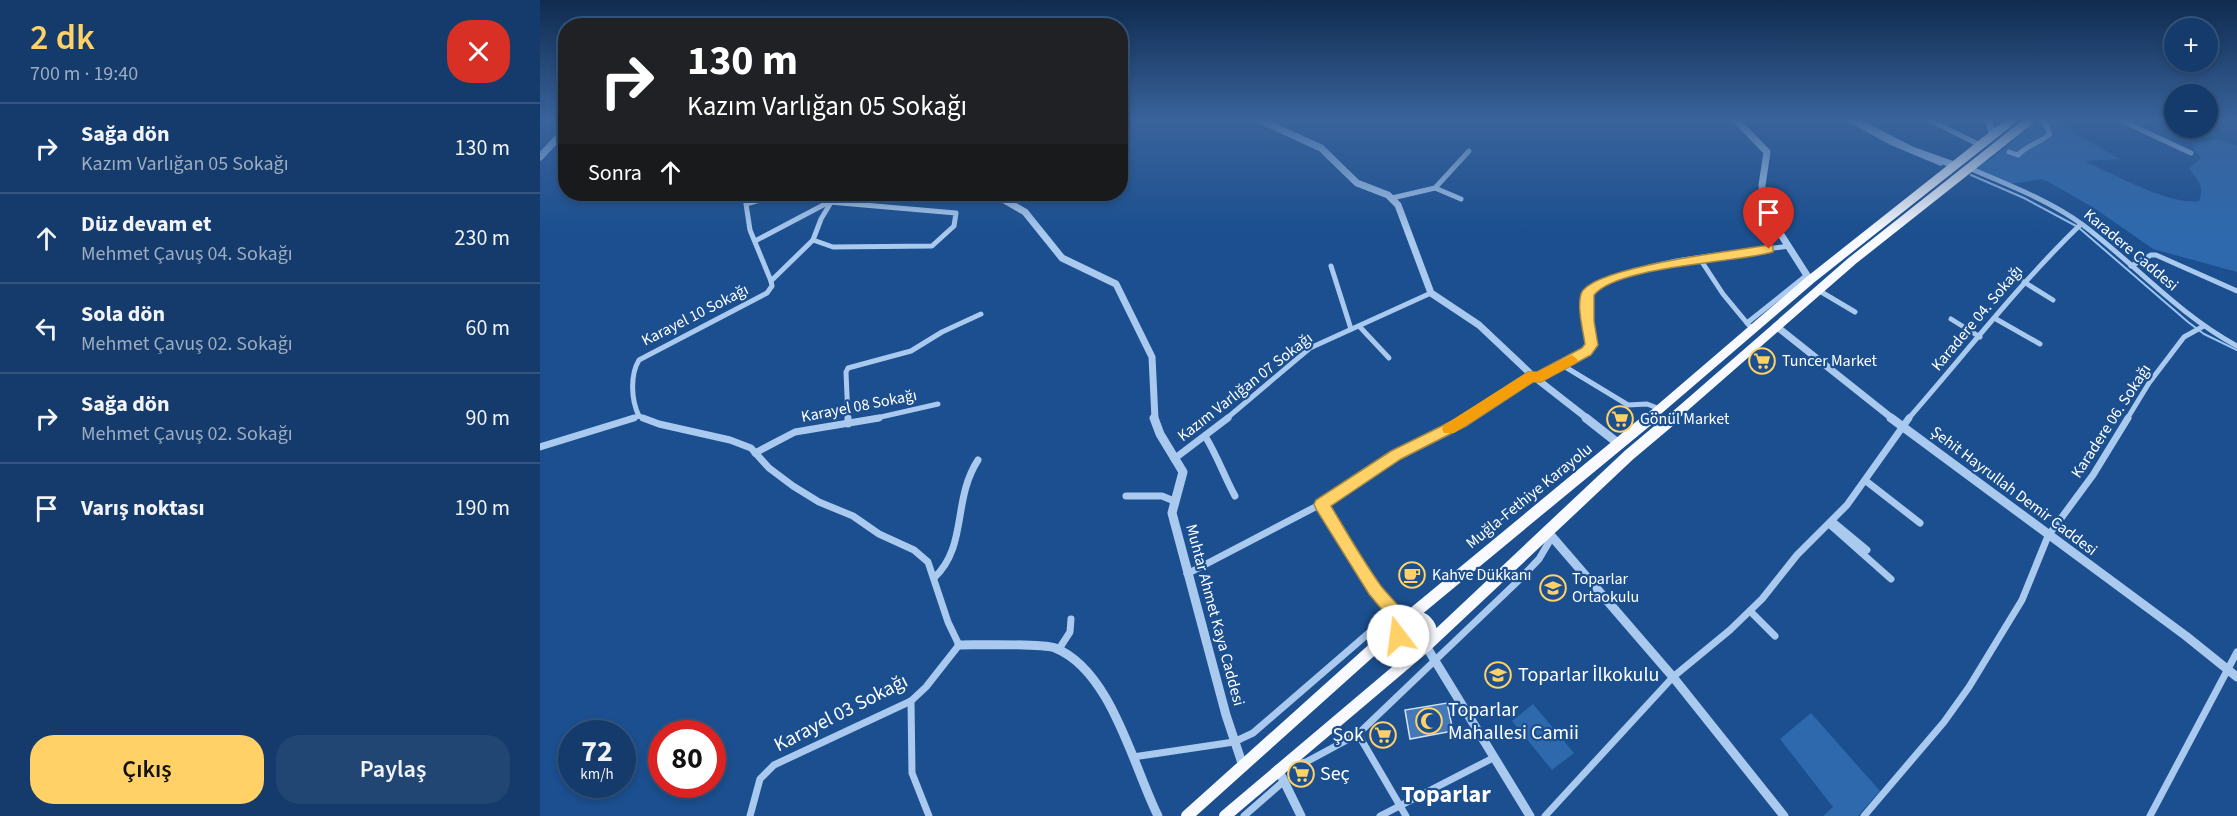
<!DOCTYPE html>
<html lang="tr">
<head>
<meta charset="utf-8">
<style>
  :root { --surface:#143b6b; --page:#214673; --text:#f1f3f6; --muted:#9dadc1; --line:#33557e; --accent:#ffd166 }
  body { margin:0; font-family:"Source Sans 3",sans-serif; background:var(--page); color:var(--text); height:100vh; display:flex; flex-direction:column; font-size:22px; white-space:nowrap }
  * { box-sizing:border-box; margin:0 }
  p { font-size:20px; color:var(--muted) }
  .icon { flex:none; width:33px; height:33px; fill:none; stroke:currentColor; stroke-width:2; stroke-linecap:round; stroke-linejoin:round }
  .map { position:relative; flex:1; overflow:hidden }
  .drawer { display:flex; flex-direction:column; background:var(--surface); width:540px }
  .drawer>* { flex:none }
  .banner { position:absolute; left:18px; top:18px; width:570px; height:183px; border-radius:24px; box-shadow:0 3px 9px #0003,0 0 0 2px var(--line); background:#202124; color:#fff; overflow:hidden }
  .buttons { position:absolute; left:1624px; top:18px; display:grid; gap:12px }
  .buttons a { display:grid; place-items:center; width:54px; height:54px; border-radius:50%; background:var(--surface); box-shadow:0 3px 9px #0003,0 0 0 2px var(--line); font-size:30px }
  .speed { position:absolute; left:18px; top:720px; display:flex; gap:12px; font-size:30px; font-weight:700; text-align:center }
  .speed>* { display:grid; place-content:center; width:78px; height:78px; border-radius:50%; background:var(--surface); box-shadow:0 3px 9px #0003,0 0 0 2px var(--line); line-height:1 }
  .speed small { font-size:15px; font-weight:400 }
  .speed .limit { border:9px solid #d22; background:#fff; color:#111 }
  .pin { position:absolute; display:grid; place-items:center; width:51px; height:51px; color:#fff; margin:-62px -26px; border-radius:50% 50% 50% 0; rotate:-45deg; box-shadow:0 0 6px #0007 }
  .pin .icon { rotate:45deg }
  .me { position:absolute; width:66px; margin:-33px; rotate:345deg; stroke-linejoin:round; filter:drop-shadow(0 0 4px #0008) }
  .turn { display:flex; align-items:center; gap:21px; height:126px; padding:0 30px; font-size:27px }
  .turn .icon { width:78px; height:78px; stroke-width:2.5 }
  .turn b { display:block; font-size:42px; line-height:51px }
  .then { display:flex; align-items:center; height:57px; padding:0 30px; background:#0003; gap:12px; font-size:22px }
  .round { display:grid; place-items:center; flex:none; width:63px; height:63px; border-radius:24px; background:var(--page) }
  .summary { display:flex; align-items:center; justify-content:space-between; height:102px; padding:0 30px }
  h1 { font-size:36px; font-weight:600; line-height:45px; color:var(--accent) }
  .cta { display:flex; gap:12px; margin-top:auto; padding:12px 30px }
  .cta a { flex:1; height:69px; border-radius:24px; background:var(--accent); color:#111; font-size:24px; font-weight:600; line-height:69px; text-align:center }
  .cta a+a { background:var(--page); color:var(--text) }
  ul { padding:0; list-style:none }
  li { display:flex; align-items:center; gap:18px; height:90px; padding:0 30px; border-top:2px solid var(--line) }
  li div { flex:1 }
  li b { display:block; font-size:22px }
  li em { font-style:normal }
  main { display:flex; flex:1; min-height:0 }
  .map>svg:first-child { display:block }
  .green { fill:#2e69ad }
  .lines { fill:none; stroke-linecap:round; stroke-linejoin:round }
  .stream { stroke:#9cc4f0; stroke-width:2 }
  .building { fill:#4478b7; stroke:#cfe3fa; stroke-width:1.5 }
  .minor-far1 { stroke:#a9c9ee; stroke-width:5 }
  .minor { stroke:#a9c9ee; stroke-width:7 }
  .tertiary-far1 { stroke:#a9c9ee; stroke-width:7 }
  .tertiary { stroke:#a9c9ee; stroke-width:9 }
  .trunk-far1 { stroke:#f8faff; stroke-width:9 }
  .trunk { stroke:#f8faff; stroke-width:12 }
  .route { fill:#ffd166; stroke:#a68842; stroke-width:1.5 }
  .slow { fill:#f59e0b }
  .labels { text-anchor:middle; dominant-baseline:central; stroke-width:4.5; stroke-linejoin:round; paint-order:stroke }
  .street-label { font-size:16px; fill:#fff; stroke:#1b4f8f }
  .poi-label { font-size:16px; fill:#fff; stroke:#1b4f8f; text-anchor:start }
  .near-poi-label { font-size:20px; fill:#fff; stroke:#1b4f8f; text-anchor:start }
  .near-street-label { font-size:20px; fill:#fff; stroke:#1b4f8f }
  .near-quarter-label { font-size:24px; font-weight:bold; fill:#fff; stroke:#1b4f8f }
</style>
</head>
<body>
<main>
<section class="drawer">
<div class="summary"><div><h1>2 dk</h1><p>700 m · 19:40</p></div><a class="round" style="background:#d93025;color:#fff"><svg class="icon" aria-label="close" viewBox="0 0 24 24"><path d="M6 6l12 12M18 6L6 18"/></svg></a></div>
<ul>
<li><svg class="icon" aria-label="right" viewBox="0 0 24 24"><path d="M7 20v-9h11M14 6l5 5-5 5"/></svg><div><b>Sağa dön</b><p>Kazım Varlığan 05 Sokağı</p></div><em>130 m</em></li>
<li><svg class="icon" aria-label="ahead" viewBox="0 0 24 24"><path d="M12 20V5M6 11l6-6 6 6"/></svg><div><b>Düz devam et</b><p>Mehmet Çavuş 04. Sokağı</p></div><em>230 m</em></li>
<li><svg class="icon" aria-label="left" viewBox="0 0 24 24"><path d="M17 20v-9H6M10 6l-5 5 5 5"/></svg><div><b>Sola dön</b><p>Mehmet Çavuş 02. Sokağı</p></div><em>60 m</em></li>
<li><svg class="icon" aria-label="right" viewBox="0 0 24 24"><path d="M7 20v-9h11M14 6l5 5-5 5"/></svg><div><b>Sağa dön</b><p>Mehmet Çavuş 02. Sokağı</p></div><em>90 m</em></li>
<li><svg class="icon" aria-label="arrive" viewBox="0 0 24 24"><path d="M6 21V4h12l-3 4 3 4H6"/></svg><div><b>Varış noktası</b></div><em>190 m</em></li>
</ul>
<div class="cta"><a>Çıkış</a><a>Paylaş</a></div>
</section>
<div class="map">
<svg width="1697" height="816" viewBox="0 0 1697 816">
  <rect width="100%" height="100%" fill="#1b4f8f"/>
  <!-- green -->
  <g class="green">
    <path d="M1499,120H1513L1579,159L1544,161C1572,173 1630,206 1659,201C1665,185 1657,180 1649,168L1661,158L1653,148L1656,143L1679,139L1697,146V272L1613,249L1554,208L1509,182L1501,179L1470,184L1434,169L1452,158Z"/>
    <polygon points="993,704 1034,753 1012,770 972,721"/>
    <polygon points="1271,713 1340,791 1318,816 1283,816 1293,807 1240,739"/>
  </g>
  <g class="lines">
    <!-- stream -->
    <g class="stream">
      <polyline points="1307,120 1351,144 1401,165"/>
      <polyline points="1431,175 1484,198 1538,227 1648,322 1664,334 1697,350"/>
    </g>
  </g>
  <!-- building -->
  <polygon class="building" points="907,703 913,731 870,739 865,710"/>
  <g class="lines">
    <!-- minor-far1 -->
    <g class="minor-far1">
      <polyline points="1389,120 1440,145"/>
      <polyline points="1580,120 1651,153"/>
      <polyline points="1649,133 1663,131 1667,128"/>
      <path d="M1469,152L1478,155C1487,145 1500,143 1510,134L1503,120"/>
      <path d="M1429,168C1468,185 1509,200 1543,225C1596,265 1638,314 1697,346"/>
      <polyline points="895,188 921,199"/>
      <polyline points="852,198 895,188 929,151"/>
      <polyline points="273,240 293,247 392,246 414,226 416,213 289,202"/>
      <polyline points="215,241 289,202"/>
      <polyline points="1160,259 1183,294 1212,329"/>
      <polyline points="791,266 811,329"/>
      <polyline points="1591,266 1611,255 1616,255 1697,291"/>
      <polyline points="231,281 210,230 206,204 237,195 295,194"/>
      <polyline points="1484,282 1513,300"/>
      <polyline points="1278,290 1315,312"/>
      <polyline points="1411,319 1440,337"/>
      <polyline points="1456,319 1500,344"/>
      <polyline points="1207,323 1267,275"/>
      <polyline points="819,326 849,358"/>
      <polyline points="1022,365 1088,405 1107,404 1120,409"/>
      <path d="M997,379L1051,348L1052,339L1047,310L1049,289C1109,258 1183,255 1249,246"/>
      <polyline points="89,419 99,416"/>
      <path d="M107,419L99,416C91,400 90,375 99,360L227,293L232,286L231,281L273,240L281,219L296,194"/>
      <polyline points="308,419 306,372 308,368 371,351 402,332 441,314"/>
      <polyline points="332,419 398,404"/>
      <polyline points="686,419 770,348 891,293"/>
      <polyline points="927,419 993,376"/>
      <path d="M1368,419C1425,354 1479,284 1541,224"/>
      <polyline points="1587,419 1609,383 1644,337 1662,327"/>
    </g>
    <!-- minor -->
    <g class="minor">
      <polyline points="103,418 119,424 190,440 211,448 229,468 253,486 279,502 313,516 339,534 374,550 388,562 408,622 419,645 386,687 371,701 234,765 220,779 210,816"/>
      <polyline points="308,418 308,424"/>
      <path d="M665,436C677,455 684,476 695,496"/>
      <polyline points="0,447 94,418"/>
      <polyline points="215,453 255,432 339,418"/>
      <polyline points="634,459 688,418"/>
      <polyline points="1326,481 1380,523"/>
      <polyline points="586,496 622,496 634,501"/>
      <polyline points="781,504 829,583 863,622"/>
      <polyline points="1292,521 1327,550"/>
      <polyline points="1289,524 1351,579"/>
      <polyline points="647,574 781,504 856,455 929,418"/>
      <path d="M394,578C428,546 412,500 438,460"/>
      <polyline points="1210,611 1235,636"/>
      <polyline points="519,649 530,632 531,619"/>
      <polyline points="371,701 372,773 389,816"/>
      <polyline points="818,734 866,816"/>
      <polyline points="593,757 694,742 713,733 852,613"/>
      <polyline points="747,766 766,762 818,734 978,581 999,559 1012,537"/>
      <polyline points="704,816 744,781"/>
      <polyline points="840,816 953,758"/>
      <polyline points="1005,816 1133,677 1190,630 1222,599 1257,555 1307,505 1369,418"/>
      <polyline points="1324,816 1404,722 1429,687 1482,600 1508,536 1553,475 1588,418"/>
      <polyline points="1610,816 1697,652"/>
    </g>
    <!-- tertiary-far1 -->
    <g class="tertiary-far1">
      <polyline points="720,120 781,148 817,183 848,195 858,205 891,293 939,325 993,376 1048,419"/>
      <polyline points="1196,120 1227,152 1222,185 1224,208 1270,280"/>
      <polyline points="1314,120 1372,150 1414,165"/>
      <polyline points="1448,120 1453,135"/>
      <polyline points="0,157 26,129"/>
      <polyline points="454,194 485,212 522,258 576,284 612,357 615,419"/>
      <polyline points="1236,326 1353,419"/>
    </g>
    <!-- tertiary -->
    <g class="tertiary">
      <polyline points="614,418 620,434 643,472 632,513 686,715 703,766"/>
      <polyline points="1046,418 1079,444"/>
      <polyline points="1351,418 1646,636 1697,677"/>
      <polyline points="1007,531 1133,677 1244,816"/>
      <path d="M419,645C438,645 501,643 515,648C571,670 593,766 618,816"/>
      <polyline points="886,646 990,816"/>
      <polyline points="738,769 761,816"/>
    </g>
    <!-- trunk-far1 -->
    <g class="trunk-far1">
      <polyline points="1108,419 1270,280 1472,120"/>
      <polyline points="1131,419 1312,261 1490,120"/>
    </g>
    <!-- trunk -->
    <g class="trunk">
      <circle cx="875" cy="633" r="16"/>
      <polyline points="647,816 863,622 1110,418"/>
      <polyline points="685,816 886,646 1089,455 1133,418"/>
    </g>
  </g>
  <!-- sky -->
  <linearGradient id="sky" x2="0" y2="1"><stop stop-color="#0f2b4f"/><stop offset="0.51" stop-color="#39639b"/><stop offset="1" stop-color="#39639b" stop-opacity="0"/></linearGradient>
  <rect width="1697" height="234" fill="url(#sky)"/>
  <!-- route -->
  <path class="route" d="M1229,245L1233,246V252C1194,263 1077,266 1054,295V321L1058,345L1051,355L1001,382H993L926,426L861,459L791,506C807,533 823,561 841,586C848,595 867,614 871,622L864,641L858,643L852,641L850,636L854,624L829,594L776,509L774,504L776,500L851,451L916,419L988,372H997L1042,348L1045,344C1043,330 1037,308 1041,294C1049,267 1199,250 1229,245Z"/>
  <!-- slow -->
  <polygon class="slow" points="1032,355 1038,360 1036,363 1001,382 993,382 914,433 904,433 902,429 904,425 988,372 997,372"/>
  <!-- icons -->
  <defs>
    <g id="supermarket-ring" transform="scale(1.35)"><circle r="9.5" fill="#1b4f8f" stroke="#ffd166" stroke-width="1.5"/><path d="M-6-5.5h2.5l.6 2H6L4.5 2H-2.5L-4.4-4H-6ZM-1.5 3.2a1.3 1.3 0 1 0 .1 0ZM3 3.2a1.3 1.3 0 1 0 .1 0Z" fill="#ffd166"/></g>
    <g id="cafe-ring" transform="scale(1.35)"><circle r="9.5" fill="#1b4f8f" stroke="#ffd166" stroke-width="1.5"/><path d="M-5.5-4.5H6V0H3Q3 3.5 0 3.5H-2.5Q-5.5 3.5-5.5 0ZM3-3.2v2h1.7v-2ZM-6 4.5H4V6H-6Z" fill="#ffd166"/></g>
    <g id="school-ring" transform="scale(1.35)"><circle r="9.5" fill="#1b4f8f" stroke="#ffd166" stroke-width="1.5"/><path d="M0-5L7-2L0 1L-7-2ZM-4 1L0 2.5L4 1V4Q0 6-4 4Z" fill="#ffd166"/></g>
    <g id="mosque-ring" transform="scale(1.35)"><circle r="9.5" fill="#1b4f8f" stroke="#ffd166" stroke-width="1.5"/><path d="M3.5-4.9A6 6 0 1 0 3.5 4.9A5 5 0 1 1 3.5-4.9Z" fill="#ffd166"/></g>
  </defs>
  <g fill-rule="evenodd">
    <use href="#supermarket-ring" x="1222" y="361"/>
    <use href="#supermarket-ring" x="1080" y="419"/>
    <use href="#cafe-ring" x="872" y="575"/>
    <use href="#school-ring" x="1013" y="588"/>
    <use href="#school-ring" x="958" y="675"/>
    <use href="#mosque-ring" x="889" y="721"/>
    <use href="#supermarket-ring" x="843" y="735"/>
    <use href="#supermarket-ring" x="761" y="774"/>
  </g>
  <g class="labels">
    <!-- street labels -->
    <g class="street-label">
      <text transform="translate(1591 250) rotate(40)">Karadere Caddesi</text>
      <text transform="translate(155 315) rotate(-27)">Karayel 10 Sokağı</text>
      <text transform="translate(1437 318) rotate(-50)">Karadere 04. Sokağı</text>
      <text transform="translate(705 387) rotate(-38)">Kazım Varlığan 07 Sokağı</text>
      <text transform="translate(319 406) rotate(-11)">Karayel 08 Sokağı</text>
      <text transform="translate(1571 421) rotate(-57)">Karadere 06. Sokağı</text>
      <text transform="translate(1474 491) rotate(37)">Şehit Hayrullah Demir Caddesi</text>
      <text transform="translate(989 496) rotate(-39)">Muğla-Fethiye Karayolu</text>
      <text transform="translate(675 615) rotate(75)">Muhtar Ahmet Kaya Caddesi</text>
    </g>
    <!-- poi labels -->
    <g class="poi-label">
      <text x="1242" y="361">Tuncer Market</text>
      <text x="1100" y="419">Gönül Market</text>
      <text x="892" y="575">Kahve Dükkanı</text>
      <text x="1032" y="579">Toparlar<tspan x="1032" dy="18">Ortaokulu</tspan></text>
    </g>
    <!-- near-poi labels -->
    <g class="near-poi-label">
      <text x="978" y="675">Toparlar İlkokulu</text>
      <text x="908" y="710">Toparlar<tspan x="908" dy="23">Mahallesi Camii</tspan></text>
      <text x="824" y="735" text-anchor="end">Şok</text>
      <text x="780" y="774">Seç</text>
    </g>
    <!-- near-street labels -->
    <g class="near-street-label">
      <text transform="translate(301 713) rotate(-27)">Karayel 03 Sokağı</text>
    </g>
    <!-- near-quarter labels -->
    <g class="near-quarter-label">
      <text x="906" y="794">Toparlar</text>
    </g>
  </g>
</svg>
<div class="buttons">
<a>+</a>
<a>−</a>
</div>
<div class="speed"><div>72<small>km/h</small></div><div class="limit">80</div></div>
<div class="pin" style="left:1229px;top:249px;background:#d93025"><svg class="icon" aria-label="arrive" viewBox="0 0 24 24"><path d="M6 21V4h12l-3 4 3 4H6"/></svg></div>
<svg class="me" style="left:858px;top:636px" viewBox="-20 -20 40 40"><circle r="19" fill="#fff"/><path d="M0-13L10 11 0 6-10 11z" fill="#ffd166"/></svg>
<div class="banner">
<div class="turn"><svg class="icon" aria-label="right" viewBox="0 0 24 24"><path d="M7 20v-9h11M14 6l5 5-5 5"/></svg><div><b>130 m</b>Kazım Varlığan 05 Sokağı</div></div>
<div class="then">Sonra<svg class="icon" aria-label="ahead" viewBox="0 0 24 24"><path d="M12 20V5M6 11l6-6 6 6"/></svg></div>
</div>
</div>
</main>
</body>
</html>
